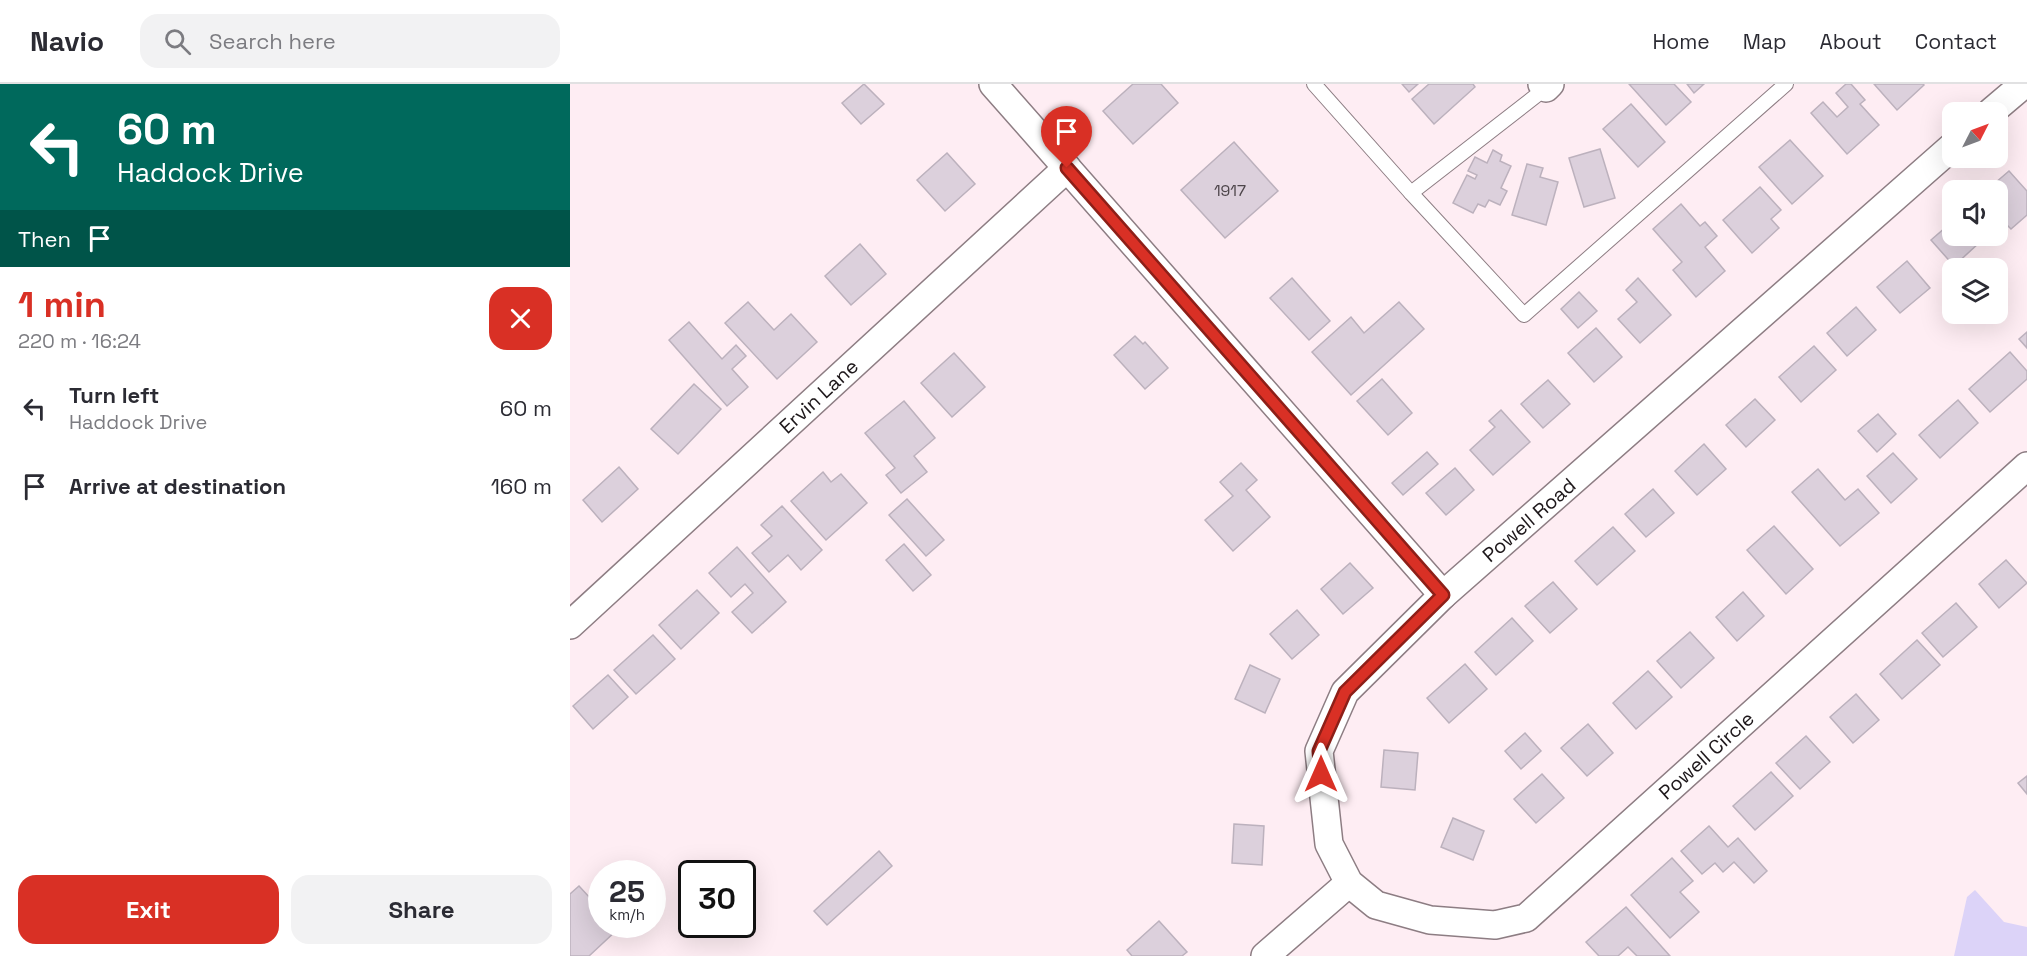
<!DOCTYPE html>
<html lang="en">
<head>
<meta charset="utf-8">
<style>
  :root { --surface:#fff; --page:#f2f2f3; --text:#2b2b33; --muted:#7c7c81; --line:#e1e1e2; --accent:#d93025 }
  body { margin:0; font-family:"Space Grotesk",sans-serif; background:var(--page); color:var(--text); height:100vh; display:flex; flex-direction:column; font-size:22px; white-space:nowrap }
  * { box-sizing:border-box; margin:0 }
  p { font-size:20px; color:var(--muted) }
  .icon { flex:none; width:33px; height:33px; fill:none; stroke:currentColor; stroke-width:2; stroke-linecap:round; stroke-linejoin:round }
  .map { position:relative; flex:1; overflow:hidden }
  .drawer { display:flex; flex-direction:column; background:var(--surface); width:570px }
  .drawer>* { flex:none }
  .banner { background:#00695c; color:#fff; overflow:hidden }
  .needle { width:39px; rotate:48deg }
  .tools { position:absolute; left:1372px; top:18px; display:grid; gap:12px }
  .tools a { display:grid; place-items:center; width:66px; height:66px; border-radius:12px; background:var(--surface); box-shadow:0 6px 24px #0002; font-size:30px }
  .speed { position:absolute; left:18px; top:776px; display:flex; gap:12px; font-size:30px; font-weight:700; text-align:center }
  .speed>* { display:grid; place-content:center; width:78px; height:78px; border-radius:50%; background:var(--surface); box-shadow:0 6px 24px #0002; line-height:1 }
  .speed small { font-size:15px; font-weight:400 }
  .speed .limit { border:3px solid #111; border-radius:9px; background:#fff; color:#111 }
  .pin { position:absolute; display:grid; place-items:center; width:51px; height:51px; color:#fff; margin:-62px -26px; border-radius:50% 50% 50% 0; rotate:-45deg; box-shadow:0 0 6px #0007 }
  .pin .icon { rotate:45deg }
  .me { position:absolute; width:66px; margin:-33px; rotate:0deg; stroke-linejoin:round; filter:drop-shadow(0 0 4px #0008) }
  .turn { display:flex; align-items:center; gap:21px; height:126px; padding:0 18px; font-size:27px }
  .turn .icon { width:78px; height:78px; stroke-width:2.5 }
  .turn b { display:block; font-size:42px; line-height:51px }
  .then { display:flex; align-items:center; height:57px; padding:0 18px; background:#0003; gap:12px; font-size:22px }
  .round { display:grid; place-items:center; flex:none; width:63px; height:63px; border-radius:18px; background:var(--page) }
  .summary { display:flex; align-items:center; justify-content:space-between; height:102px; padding:0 18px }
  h1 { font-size:36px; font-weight:800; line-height:45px; color:var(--accent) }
  .cta { display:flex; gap:12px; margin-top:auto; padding:12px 18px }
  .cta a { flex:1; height:69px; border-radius:18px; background:var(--accent); color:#fff; font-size:24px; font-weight:800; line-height:69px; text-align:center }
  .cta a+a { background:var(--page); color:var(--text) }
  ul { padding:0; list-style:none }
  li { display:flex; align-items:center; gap:18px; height:78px; padding:0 18px }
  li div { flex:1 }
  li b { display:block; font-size:22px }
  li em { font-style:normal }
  header { display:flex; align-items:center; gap:36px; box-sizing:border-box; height:84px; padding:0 30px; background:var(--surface); border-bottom:2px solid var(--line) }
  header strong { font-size:28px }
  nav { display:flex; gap:33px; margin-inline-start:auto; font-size:21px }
  .search { width:420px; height:54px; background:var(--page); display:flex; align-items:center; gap:15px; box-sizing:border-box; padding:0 21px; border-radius:18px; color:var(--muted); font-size:22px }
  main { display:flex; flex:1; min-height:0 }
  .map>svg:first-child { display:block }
  .water { fill:#dcd3f8 }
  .building { fill:#dcd0dc; stroke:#bcb1bd; stroke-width:1.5 }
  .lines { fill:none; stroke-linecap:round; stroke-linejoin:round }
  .lane-casing { stroke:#8d7d83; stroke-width:16 }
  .street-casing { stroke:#8d7d83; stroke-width:30 }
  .lane { stroke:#fff; stroke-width:14 }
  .street { stroke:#fff; stroke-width:27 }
  .route-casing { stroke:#8d1f18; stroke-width:15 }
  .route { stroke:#d93025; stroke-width:10 }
  .labels { text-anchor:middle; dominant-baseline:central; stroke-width:6; stroke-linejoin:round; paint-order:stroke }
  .number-label { font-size:16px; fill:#4d454a }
  .street-label { font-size:20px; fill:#1d171a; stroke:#fff }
</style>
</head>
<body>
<header>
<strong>Navio</strong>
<div class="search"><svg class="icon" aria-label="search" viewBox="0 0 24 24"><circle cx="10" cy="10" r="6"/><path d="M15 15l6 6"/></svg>Search here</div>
<nav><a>Home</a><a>Map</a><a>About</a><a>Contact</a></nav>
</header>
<main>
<section class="drawer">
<div class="banner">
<div class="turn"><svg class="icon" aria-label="left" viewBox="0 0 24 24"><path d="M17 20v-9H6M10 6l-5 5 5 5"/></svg><div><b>60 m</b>Haddock Drive</div></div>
<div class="then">Then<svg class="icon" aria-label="arrive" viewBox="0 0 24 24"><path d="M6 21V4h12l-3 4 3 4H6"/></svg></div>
</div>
<div class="summary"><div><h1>1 min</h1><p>220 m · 16:24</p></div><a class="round" style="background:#d93025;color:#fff"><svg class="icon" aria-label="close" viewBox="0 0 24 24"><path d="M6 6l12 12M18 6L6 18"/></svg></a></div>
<ul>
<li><svg class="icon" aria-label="left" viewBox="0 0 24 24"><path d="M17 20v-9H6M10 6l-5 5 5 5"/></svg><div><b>Turn left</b><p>Haddock Drive</p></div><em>60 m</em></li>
<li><svg class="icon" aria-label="arrive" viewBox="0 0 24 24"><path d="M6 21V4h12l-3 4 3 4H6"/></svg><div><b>Arrive at destination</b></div><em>160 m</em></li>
</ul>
<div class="cta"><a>Exit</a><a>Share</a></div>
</section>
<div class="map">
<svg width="1457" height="872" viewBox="0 0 1457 872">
  <rect width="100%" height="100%" fill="#feedf3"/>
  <!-- water -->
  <polygon class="water" points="1405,806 1434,838 1457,843 1457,872 1384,872 1397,813"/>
  <!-- building -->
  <g class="building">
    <polygon points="294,0 314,20 291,40 272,19"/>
    <polygon points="563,0 591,0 608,19 563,60 533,27"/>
    <polygon points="832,0 848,0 839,8"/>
    <polygon points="859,0 903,0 905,3 864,40 842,15"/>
    <polygon points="1059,0 1104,0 1121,18 1096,41"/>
    <polygon points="1117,0 1134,0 1124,9"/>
    <polygon points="1276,0 1281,0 1295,16 1290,20 1309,41 1277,70 1241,29 1253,18 1267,33 1278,23 1266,9"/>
    <polygon points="1304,0 1353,0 1354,1 1327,26"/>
    <polygon points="1061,20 1095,58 1068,83 1033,45"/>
    <polygon points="1220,56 1253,92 1222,120 1189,83"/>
    <polygon points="664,58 708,107 655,154 611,106"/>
    <polygon points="1030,65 1045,114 1014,123 999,74"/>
    <polygon points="923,66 932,71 930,77 941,82 931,104 937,107 930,121 919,116 915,123 908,120 903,129 883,119 897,91 905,95 907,91 898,87 905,73 917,79"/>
    <polygon points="377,69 405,100 375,127 347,96"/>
    <polygon points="957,80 973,84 970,93 988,98 976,141 942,131"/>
    <polygon points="1439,87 1457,107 1457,131 1441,145 1428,132 1428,106 1417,106"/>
    <polygon points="1190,103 1211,126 1201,135 1209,144 1182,169 1153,136"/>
    <polygon points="1111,120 1130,142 1135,138 1147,152 1135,163 1155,187 1126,213 1103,186 1112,178 1083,145"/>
    <polygon points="1383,137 1383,152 1404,152 1410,158 1384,182 1361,156"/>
    <polygon points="290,160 316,190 281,221 255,192"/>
    <polygon points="1337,177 1360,204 1330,229 1307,203"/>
    <polygon points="722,194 760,237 739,256 700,214"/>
    <polygon points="1068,194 1101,231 1070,259 1048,235 1067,218 1056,206"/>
    <polygon points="1009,208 1027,227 1008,244 991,225"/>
    <polygon points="178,218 204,246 221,230 247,258 207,295 155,239"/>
    <polygon points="829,218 854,245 781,311 742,268 781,233 794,249"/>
    <polygon points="1286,223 1306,246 1277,272 1257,249"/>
    <polygon points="119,238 152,275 166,261 176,272 162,285 178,303 157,322 99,256"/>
    <polygon points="1026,244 1052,273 1024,298 998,269"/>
    <polygon points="1457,248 1457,264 1449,255"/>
    <polygon points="565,252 573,260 575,258 598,284 575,305 544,271"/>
    <polygon points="1244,262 1266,286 1231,318 1209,293"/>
    <polygon points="1440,268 1457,287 1457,295 1420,328 1399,305"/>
    <polygon points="384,269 415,303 382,333 351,299"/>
    <polygon points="812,295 842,329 818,351 787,317"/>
    <polygon points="978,296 1000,320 973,344 951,320"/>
    <polygon points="124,300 151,325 108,370 81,345"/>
    <polygon points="1185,315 1205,336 1176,363 1156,341"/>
    <polygon points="1388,316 1408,339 1370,374 1349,351"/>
    <polygon points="334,317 365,354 344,372 357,388 331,409 316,391 325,384 295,349"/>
    <polygon points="931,326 960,358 923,391 900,366 925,343 919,337"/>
    <polygon points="1308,330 1326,350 1307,368 1288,347"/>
    <polygon points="1134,360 1156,385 1127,411 1105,387"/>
    <polygon points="857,368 868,380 833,411 822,399"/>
    <polygon points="1323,369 1347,395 1321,419 1297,392"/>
    <polygon points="671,379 687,396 676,406 700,433 663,467 635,436 663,412 650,398"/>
    <polygon points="49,383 68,405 32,438 13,416"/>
    <polygon points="885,384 904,406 876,431 856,409"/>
    <polygon points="1248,385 1275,416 1288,405 1309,429 1270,462 1222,408"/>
    <polygon points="253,388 261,398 271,390 297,419 256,456 221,417"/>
    <polygon points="1083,405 1104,429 1076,453 1055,430"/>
    <polygon points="337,415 374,456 356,472 319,431"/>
    <polygon points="212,422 252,466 231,486 218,471 199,488 182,469 202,452 191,441"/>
    <polygon points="1204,442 1243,485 1216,510 1177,466"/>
    <polygon points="1043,443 1065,467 1027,501 1005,477"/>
    <polygon points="334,460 361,491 343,507 316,476"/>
    <polygon points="167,463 216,518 182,549 162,528 183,509 175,500 161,513 139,489"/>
    <polygon points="1436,476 1457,499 1429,524 1409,500"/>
    <polygon points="780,479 803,504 773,530 751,505"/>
    <polygon points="983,498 1007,525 980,549 955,522"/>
    <polygon points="127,506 149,529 111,565 89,541"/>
    <polygon points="1173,508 1194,532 1167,557 1146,533"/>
    <polygon points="1386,519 1407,543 1373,573 1352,549"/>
    <polygon points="727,526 749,551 722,575 700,550"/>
    <polygon points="942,534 963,557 926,591 905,568"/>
    <polygon points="1120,548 1144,574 1111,604 1087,577"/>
    <polygon points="83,551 105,575 66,610 44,586"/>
    <polygon points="1347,556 1370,581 1332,615 1310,590"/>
    <polygon points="895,580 917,605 879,639 857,614"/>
    <polygon points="680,581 710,595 695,629 665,615"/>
    <polygon points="1078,587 1102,613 1066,645 1043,619"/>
    <polygon points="38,591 58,613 23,645 3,622"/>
    <polygon points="1286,610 1309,636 1283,659 1260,633"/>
    <polygon points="1018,640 1043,669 1017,692 991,664"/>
    <polygon points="955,649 971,667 951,685 935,667"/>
    <polygon points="1236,652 1260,678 1230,705 1206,679"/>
    <polygon points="814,666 848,669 845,706 811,703"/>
    <polygon points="1201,688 1223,712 1185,746 1163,722"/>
    <polygon points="972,690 994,714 966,739 944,715"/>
    <polygon points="1457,692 1457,710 1448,699"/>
    <polygon points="883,734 914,747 903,776 871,763"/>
    <polygon points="664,740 694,742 692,781 662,779"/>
    <polygon points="1139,742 1158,763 1168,754 1197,787 1184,799 1164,778 1153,788 1145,779 1132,790 1111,767"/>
    <polygon points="309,767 322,782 257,841 244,827"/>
    <polygon points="1102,774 1123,797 1110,808 1129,828 1100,854 1061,811"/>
    <polygon points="9,802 32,827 32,840 43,840 48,845 19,872 0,872 0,810"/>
    <polygon points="1056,823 1100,872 1067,872 1058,863 1048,872 1029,872 1016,858"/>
    <polygon points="589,837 617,868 612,872 562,872 557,866"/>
  </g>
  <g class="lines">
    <!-- lane casing -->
    <g class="lane-casing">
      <g id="lane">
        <polyline points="744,0 841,109 976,4"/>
        <polyline points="841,109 954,231 1216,0"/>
      </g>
    </g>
    <!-- street casing -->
    <g class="street-casing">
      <g id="street">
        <polyline points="423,0 873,511"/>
        <polyline points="972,0 976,4 980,0"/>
        <polyline points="1421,28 1454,0"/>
        <path id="s1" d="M1383,62L873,511L775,608L749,667L759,760L779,799L806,821L860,836L925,841L956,834L1457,382"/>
        <path id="s2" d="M0,541L497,84"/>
        <polyline points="695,872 779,799"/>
      </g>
    </g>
    <!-- lane -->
    <use href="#lane" class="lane"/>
    <!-- street -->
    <use href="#street" class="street"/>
  </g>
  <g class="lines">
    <!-- route casing -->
    <g class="route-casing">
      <polyline id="route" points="497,84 873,511 775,608 749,667 751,690"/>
    </g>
    <!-- route -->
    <use href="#route" class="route"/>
  </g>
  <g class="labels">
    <!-- number labels -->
    <g class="number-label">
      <text x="660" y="106">1917</text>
    </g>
    <!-- street labels -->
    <g class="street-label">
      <text stroke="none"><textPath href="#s2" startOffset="338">Ervin Lane</textPath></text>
      <text transform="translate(959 436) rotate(-41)">Powell Road</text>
      <text stroke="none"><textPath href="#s1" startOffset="1450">Powell Circle</textPath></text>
    </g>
  </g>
</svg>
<div class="tools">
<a><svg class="needle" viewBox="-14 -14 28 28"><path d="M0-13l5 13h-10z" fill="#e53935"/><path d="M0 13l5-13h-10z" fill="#7c7c81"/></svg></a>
<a><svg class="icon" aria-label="sound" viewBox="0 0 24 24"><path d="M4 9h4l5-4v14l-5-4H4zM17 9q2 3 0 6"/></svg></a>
<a><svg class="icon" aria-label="layers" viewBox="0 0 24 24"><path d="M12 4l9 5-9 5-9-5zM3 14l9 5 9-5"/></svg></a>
</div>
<div class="speed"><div>25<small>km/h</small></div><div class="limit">30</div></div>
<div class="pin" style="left:497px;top:84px;background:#d93025"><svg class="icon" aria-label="arrive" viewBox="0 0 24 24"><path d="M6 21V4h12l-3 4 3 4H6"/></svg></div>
<svg class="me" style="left:751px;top:690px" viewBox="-20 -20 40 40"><path d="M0-17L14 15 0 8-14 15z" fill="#d93025" stroke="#fff" stroke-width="4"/></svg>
</div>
</main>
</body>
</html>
